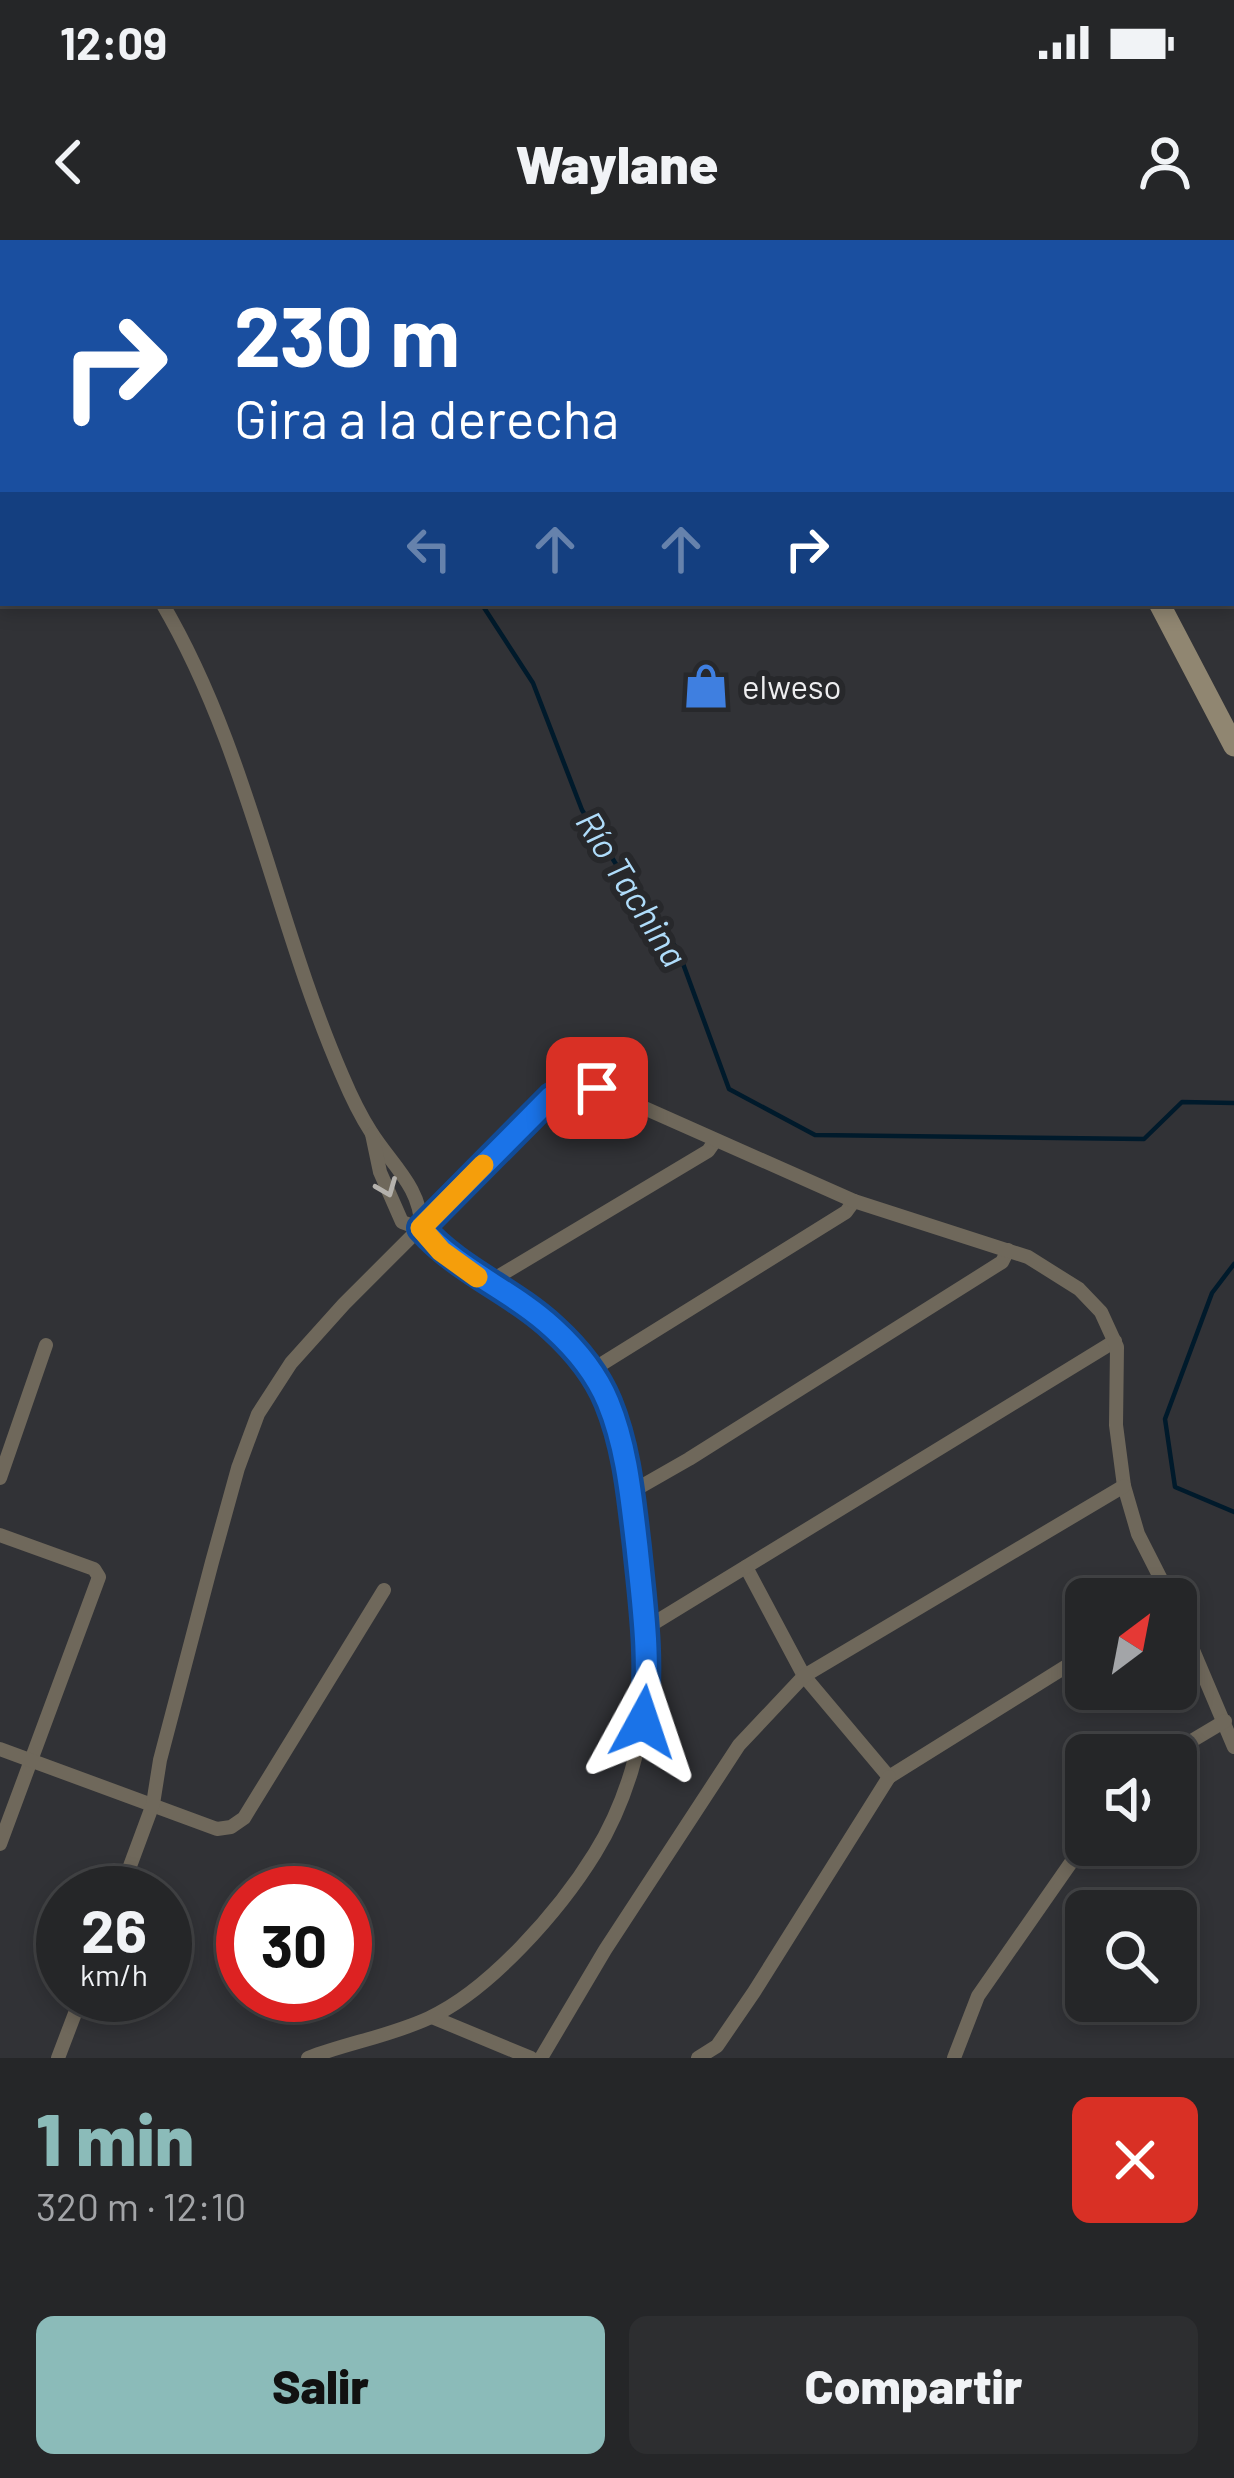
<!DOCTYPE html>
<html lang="es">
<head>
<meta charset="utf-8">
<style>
  :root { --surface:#252628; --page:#2d2e30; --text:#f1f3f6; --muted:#a3a5a8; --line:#424345; --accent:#8bbbb9 }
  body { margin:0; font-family:Barlow,sans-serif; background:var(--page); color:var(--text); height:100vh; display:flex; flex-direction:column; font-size:45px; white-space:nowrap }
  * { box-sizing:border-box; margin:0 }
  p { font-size:39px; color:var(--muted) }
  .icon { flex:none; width:66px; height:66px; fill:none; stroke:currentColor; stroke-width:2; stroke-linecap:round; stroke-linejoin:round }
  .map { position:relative; height:1818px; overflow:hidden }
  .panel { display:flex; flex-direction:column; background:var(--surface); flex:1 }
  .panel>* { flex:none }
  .banner { position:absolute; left:0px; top:0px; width:1236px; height:366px; box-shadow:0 6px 18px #0003,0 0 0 3px var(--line); background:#1a4fa0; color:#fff; overflow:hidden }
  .needle { width:78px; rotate:32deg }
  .tools { position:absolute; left:1065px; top:1338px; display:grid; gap:24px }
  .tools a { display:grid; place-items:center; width:132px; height:132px; border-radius:18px; background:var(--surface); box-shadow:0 6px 18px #0003,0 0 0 3px var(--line); font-size:60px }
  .speed { position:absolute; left:36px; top:1626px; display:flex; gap:24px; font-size:60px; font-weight:700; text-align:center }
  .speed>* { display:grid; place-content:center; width:156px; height:156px; border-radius:50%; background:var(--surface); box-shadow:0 6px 18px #0003,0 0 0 3px var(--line); line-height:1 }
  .speed small { font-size:30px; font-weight:400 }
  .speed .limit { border:18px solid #d22; background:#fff; color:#111 }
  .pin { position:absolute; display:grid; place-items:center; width:102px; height:102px; color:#fff; margin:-51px; border-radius:24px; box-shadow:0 6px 18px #0006 }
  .me { position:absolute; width:132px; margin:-66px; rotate:5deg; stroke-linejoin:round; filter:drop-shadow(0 0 9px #0008) }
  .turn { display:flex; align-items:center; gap:42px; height:252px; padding:0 36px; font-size:54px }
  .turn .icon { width:156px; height:156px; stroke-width:2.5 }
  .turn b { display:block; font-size:84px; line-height:102px }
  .lanes { display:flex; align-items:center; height:114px; padding:0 36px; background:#0003; justify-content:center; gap:60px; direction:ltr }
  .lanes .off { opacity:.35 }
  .round { display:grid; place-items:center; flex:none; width:126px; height:126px; border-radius:18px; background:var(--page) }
  .overview { display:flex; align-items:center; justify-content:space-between; height:204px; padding:0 36px }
  h1 { font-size:72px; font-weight:800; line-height:90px; color:var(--accent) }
  .cta { display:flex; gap:24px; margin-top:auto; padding:24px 36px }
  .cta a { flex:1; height:138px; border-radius:18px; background:var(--accent); color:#111; font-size:48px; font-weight:800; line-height:138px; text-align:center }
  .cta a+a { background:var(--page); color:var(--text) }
  .status { display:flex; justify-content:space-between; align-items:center; height:84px; padding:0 60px; background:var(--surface); direction:ltr }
  .status svg { height:33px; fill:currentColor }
  header { display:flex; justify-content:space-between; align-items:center; height:156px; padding:0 36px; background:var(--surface); font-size:54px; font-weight:800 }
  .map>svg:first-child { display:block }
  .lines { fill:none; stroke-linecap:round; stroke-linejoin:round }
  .stream { stroke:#001a2b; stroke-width:4.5 }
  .river { stroke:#001a2b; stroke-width:30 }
  .street { stroke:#6f685b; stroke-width:14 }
  .secondary { stroke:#908671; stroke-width:21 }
  .highway { stroke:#c2b291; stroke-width:27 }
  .oneway { stroke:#b5b2ad }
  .route-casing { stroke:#114b97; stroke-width:30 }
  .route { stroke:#1a73e8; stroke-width:21 }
  .slow { stroke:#f59e0b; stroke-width:21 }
  .labels { text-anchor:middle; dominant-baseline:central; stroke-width:12; stroke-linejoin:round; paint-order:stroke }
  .poi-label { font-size:33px; fill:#eeeef0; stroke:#27282b; text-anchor:start }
  .water-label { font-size:36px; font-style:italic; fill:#afdcfa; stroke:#27282b }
</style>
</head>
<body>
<div class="status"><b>12:09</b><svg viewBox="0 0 49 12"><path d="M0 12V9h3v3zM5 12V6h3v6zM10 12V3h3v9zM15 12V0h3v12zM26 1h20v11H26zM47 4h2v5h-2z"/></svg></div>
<header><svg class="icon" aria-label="back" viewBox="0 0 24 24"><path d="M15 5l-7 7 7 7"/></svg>Waylane<svg class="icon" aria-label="person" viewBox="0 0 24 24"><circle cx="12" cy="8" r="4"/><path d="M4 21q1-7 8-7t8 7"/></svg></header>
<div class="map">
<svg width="1234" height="1818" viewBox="0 0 1234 1818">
  <rect width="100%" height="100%" fill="#313236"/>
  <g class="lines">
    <!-- stream -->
    <g class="stream">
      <polyline points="481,363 533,443 582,570 641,664 678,710 729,849 815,895 1144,899 1182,862 1234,863"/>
      <polyline points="1234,1024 1212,1053 1165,1179 1175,1247 1234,1272"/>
    </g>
    <!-- river -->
    <polyline class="river" points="216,3 217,0"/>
    <!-- street -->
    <g class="street">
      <polyline points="1233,245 1234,244"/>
      <polyline points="0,273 3,274"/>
      <polyline points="1233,297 1234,299"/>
      <path d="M162,363C248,509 275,681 342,835C350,854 360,875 371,892C391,924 422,948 421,988"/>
      <polyline points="490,1046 499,1036 708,911 715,901"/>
      <polyline points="592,1130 846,972 854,961"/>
      <polyline points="0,1238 46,1105"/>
      <polyline points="630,1248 640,1247 689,1219 1002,1022 1008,1010"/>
      <polyline points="0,1295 94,1329 99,1337 0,1604"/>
      <polyline points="746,1327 804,1436 889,1537 1086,1414"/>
      <polyline points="1176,1370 1234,1507"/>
      <polyline points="646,1388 1115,1101"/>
      <polyline points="0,1509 217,1589 231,1587 244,1578 384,1350"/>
      <polyline points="1168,1515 1225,1481"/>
      <polyline points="120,1653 153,1564 160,1520 212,1322 238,1228 258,1174 291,1123 344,1064 551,857 570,846 597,847 854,961 1028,1017 1079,1049 1101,1072 1117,1107 1116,1185 1124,1246 1138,1294 1171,1359"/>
      <polyline points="432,1777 531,1818"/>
      <polyline points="58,1818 82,1755"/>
      <path d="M308,1818C347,1803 390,1796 429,1778C490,1750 560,1670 595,1613C626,1563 644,1500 648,1441C651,1405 644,1368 640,1332C632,1266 631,1189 592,1131C562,1084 510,1060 466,1029C443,1013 428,990 402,982L380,932L372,894"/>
      <polyline points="541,1818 605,1710 739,1505 804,1436 1124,1246"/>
      <polyline points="698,1818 717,1806 754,1752 889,1537"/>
      <polyline points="954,1818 978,1756 1086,1601"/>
    </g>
    <!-- secondary -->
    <g class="secondary">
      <polyline points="962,0 963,3"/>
      <polyline points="989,0 990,3"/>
      <polyline points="1159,363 1234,506"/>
    </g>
    <!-- highway -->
    <g class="highway">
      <polyline points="1233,103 1234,103"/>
      <polyline points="1233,137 1234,137"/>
      <polyline points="0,170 3,170"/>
      <polyline points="0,201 3,201"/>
    </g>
  </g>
  <!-- one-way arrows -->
  <defs><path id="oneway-chevron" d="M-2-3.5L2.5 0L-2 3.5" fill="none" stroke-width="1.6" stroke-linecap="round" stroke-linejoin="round" transform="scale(3)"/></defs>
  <use class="oneway" href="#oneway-chevron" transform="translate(387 948) rotate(68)"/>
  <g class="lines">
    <!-- route casing -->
    <g class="route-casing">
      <path id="route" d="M597,848L570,846L551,857L421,988C459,1031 512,1050 553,1088C576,1109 596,1133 608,1162C627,1208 631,1257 637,1307C643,1366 651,1422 643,1482"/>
    </g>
    <!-- route -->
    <use href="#route" class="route"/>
    <!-- slow -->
    <polyline class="slow" points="477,1037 441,1011 421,988 483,925"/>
  </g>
  <!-- icons -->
  <defs>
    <g id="shop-bare" transform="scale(3.6)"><path d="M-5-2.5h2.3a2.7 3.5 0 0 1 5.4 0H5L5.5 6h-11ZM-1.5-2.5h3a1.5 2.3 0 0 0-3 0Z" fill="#3f7fe0" stroke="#27282b" stroke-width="2.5" paint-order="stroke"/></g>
  </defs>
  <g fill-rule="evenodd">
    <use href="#shop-bare" x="706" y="446"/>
  </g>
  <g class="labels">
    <!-- poi labels -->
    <g class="poi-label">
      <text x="742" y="446">elweso</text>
    </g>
    <!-- water labels -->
    <g class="water-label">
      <text transform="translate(633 648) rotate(58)">Río Tachina</text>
    </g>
  </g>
</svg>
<div class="tools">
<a><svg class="needle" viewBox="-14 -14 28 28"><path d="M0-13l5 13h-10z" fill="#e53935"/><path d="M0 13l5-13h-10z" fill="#a3a5a8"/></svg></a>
<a><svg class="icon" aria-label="sound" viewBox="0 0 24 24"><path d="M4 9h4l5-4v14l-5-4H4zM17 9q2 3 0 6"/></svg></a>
<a><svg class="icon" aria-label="search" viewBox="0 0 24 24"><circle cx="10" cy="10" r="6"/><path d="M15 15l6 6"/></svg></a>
</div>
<div class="speed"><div>26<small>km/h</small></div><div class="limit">30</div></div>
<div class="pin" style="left:597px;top:848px;background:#d93025"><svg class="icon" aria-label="arrive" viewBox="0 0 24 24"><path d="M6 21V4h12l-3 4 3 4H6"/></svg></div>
<svg class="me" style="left:643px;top:1482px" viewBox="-20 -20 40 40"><path d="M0-17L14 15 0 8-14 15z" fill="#1a73e8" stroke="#fff" stroke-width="4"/></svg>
<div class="banner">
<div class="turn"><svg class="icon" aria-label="right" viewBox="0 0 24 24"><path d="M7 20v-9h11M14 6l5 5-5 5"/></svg><div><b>230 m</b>Gira a la derecha</div></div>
<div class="lanes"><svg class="icon off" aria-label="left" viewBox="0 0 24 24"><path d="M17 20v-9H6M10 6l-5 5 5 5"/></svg><svg class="icon off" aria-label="ahead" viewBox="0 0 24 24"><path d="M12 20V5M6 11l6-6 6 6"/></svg><svg class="icon off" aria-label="ahead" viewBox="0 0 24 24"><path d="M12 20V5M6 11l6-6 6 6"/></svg><svg class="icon" aria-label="right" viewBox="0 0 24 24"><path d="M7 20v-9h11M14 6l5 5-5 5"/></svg></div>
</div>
</div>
<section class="panel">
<div class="overview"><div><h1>1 min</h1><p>320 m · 12:10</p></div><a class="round" style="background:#d93025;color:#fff"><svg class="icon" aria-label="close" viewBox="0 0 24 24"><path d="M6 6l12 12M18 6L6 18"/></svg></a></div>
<div class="cta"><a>Salir</a><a>Compartir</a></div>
</section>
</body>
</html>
